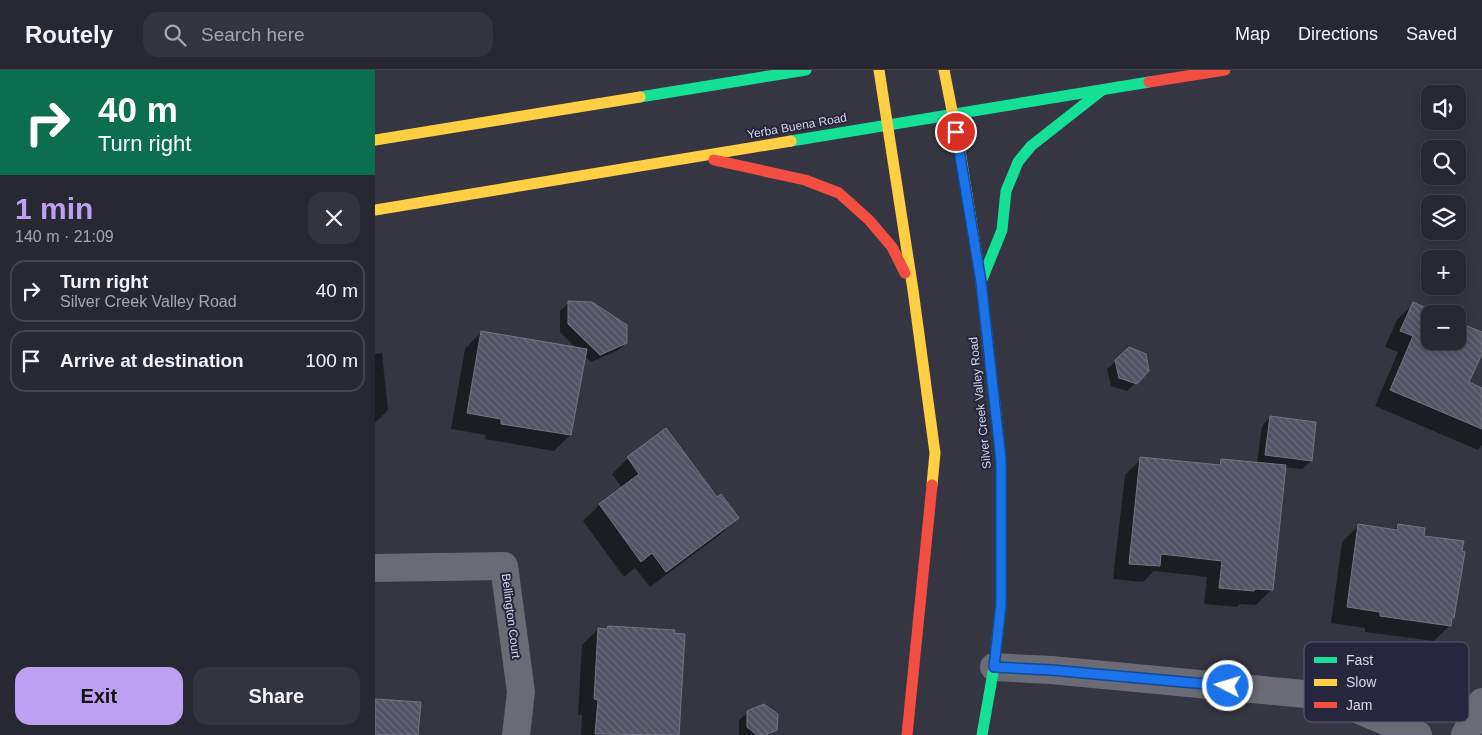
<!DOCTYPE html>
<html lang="en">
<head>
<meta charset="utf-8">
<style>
  :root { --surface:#282832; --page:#34343e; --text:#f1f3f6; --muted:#a5a6ac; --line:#44444d; --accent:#bca0f2 }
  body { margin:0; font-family:Arial,sans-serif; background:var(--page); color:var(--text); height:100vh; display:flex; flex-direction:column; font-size:19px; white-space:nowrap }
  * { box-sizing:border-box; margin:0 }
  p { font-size:16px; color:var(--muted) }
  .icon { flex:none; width:28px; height:28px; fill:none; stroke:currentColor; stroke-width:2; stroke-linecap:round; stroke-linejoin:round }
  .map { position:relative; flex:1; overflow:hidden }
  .drawer { display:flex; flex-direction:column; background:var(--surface); width:375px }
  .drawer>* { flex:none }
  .guide { background:#0b6e4f; color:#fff; overflow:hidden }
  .buttons { position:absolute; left:1046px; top:15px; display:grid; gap:10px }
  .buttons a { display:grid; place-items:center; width:45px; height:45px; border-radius:10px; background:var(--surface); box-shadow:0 2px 12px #0003,0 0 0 1px var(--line); font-size:25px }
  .pin { position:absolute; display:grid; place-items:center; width:42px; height:42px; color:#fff; margin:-21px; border:2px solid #fff; border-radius:50%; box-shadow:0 1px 5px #0007 }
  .me { position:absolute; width:55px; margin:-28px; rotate:275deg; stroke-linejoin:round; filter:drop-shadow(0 0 4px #0008) }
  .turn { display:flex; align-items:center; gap:18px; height:105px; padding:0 15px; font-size:22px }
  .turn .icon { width:65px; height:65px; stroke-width:2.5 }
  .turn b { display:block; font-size:35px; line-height:42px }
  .round { display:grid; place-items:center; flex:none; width:52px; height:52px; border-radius:15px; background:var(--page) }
  .head { display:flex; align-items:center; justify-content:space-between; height:85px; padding:0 15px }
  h1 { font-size:30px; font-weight:700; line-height:38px; color:var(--accent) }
  .cta { display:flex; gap:10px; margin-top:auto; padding:10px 15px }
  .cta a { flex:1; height:58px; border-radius:15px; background:var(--accent); color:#111; font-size:20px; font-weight:700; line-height:58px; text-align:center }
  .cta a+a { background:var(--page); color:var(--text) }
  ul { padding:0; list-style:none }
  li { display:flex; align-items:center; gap:15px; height:62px; margin:0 10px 8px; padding:0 5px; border:2px solid var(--line); border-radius:15px }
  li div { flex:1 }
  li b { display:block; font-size:19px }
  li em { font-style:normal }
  header { display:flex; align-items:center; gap:30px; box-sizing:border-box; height:70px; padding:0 25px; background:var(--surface); border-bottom:1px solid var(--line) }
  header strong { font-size:24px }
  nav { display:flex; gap:28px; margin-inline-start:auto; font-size:18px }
  .search { width:350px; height:45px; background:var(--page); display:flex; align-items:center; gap:12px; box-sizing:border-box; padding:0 18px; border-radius:15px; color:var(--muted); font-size:19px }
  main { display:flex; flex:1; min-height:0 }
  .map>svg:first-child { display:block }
  .shadow { fill:#0007 }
  .building { fill:url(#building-back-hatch); stroke:#757580 }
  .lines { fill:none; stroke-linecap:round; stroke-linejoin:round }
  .street { stroke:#6b6b75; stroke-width:28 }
  .fast { stroke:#16e098; stroke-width:11 }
  .slow { stroke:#ffcf43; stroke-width:11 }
  .jam { stroke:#f24e42; stroke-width:11 }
  .route-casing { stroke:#114b97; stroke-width:12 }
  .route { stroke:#1a73e8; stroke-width:9 }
  .labels { text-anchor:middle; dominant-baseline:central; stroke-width:4; stroke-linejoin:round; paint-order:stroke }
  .street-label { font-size:12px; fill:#d8d8e8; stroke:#26263d }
  .key { fill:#26263d; stroke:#5b5b70; stroke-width:1 }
  .key-label { font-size:14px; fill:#d8d8e8 }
</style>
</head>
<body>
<header>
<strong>Routely</strong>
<div class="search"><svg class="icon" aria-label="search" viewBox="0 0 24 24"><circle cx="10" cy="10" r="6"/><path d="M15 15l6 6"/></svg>Search here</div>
<nav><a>Map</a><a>Directions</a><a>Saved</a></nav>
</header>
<main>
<section class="drawer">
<div class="guide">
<div class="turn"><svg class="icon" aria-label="right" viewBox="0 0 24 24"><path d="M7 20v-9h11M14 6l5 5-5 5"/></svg><div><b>40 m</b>Turn right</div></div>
</div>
<div class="head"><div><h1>1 min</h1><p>140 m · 21:09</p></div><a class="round"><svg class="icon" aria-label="close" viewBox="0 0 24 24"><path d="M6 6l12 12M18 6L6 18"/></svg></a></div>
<ul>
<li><svg class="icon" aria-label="right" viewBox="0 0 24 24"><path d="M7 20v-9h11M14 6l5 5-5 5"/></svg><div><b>Turn right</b><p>Silver Creek Valley Road</p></div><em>40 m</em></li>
<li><svg class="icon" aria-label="arrive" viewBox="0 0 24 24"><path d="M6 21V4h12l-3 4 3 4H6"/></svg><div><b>Arrive at destination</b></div><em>100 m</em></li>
</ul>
<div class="cta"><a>Exit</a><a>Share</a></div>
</section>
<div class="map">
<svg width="1107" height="665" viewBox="0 0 1107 665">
  <defs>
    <pattern id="building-back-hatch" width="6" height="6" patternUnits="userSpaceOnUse" patternTransform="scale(1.25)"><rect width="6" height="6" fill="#545365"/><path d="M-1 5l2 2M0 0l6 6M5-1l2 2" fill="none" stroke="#6c6b7b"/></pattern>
  </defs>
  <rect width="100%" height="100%" fill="#363642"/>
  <!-- shadow -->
  <g class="shadow">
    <polygon points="194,233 251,273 242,281 216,292 210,286 195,365 179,381 110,369 111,365 76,359 90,279 106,262 202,279 185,262 185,241"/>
    <polygon points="1038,234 1055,244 1055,271 1093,313 1107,319 1107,375 1103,380 1000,336 1023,282 1010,277 1022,250"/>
    <polygon points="7,283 13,340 0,353 0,284"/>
    <polygon points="741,291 773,301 752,321 736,316 732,299"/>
    <polygon points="895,347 936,391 927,399 909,397 897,519 881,535 865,534 862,537 829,534 832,507 779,501 768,512 738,509 750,405 766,389 841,396 847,390 882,393 887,356"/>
    <polygon points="253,388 342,429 362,448 346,464 275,517 260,498 249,507 208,451 224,435 247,418 237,404"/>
    <polygon points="984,455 1018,461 1023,456 1048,467 1078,548 1076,550 1075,555 1059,571 990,562 990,558 956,553 967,472"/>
    <polygon points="233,557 309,565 303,665 206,665 207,645 203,645 207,575 223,559 231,560"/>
    <polygon points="373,642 400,660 395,665 364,665 364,650"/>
  </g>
  <!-- building -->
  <g class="building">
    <polygon points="193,231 217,232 252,255 252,273 225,285 193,254"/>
    <polygon points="1038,232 1064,244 1055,244 1055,271 1082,271 1082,252 1107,262 1107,284 1094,312 1107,318 1107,359 1015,320 1038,266 1025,261"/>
    <polygon points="106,261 212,279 196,365 126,354 126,349 92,343"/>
    <polygon points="754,277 771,284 774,301 762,314 744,308 740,290"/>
    <polygon points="895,346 941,352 937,391 890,385"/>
    <polygon points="291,358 342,427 346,424 364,448 291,502 277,483 266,492 224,434 264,404 252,387"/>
    <polygon points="765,387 845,395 846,389 911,395 898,520 880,519 879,521 844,518 847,491 786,484 785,496 754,494"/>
    <polygon points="983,454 1022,460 1023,454 1050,458 1049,466 1089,471 1087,481 1090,482 1079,548 1077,548 1076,556 1005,546 1005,542 972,537"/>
    <polygon points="233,556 300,560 299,563 310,564 304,665 220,664 223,630 219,629 223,558 232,559"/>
    <polygon points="0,629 46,632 43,665 0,665"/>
    <polygon points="389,634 403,644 402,660 391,665 382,665 372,657 372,641"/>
  </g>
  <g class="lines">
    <!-- street -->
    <g class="street">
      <polyline points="0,498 129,496 146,622 141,665"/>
      <polyline points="619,597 676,600 951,626 1043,665"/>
      <polyline points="1090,665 1107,632"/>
    </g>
    <!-- fast -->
    <g class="fast">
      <polyline points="265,27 431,0"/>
      <polyline points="416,71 774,12"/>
      <polyline points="606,212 627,160 631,121 643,92 656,76 726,21"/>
      <polyline points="607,665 619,597 626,535 626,390 622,354"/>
    </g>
    <!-- slow -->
    <g class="slow">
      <polyline points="504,0 538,220 560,383 557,415"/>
      <polyline points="569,0 585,81 606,212 622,354"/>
      <polyline points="0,70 265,27"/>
      <polyline points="0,140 416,71"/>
    </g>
    <!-- jam -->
    <g class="jam">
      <polyline points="774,12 850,0"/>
      <polyline points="339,90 430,110 464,123 494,150 517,177 530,203"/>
      <polyline points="532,665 557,415"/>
    </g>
  </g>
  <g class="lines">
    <!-- route casing -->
    <g class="route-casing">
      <polyline id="route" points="581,62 606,212 626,390 626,535 619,597 676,600 853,616"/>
    </g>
    <!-- route -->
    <use href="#route" class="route"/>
  </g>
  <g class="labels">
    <!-- street labels -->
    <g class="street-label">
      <text transform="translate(422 56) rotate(-10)">Yerba Buena Road</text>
      <text transform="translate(605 333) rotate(-96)">Silver Creek Valley Road</text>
      <text transform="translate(136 546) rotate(83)">Bellington Court</text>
    </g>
  </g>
  <!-- legend -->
  <rect x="929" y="572" width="165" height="80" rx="8" class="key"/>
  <rect x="939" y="587" width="23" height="6" fill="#16e098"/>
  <rect x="939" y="609" width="23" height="7" fill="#ffcf43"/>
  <rect x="939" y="632" width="23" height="6" fill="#f24e42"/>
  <g class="key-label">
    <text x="971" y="595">Fast</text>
    <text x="971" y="617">Slow</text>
    <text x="971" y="640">Jam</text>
  </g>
</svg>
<div class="buttons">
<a><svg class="icon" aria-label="sound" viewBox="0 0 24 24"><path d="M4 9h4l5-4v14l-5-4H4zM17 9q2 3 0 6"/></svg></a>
<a><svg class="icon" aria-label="search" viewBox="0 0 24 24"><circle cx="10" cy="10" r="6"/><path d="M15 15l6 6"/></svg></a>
<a><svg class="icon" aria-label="layers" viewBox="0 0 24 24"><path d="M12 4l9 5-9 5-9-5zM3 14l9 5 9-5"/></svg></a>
<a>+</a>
<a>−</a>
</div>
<div class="pin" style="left:581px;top:62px;background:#d93025"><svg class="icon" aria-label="arrive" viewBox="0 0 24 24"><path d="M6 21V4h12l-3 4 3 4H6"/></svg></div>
<svg class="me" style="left:853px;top:616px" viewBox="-20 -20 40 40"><circle r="17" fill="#1a73e8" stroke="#fff" stroke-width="3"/><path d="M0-11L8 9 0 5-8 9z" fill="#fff"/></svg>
</div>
</main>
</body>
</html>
